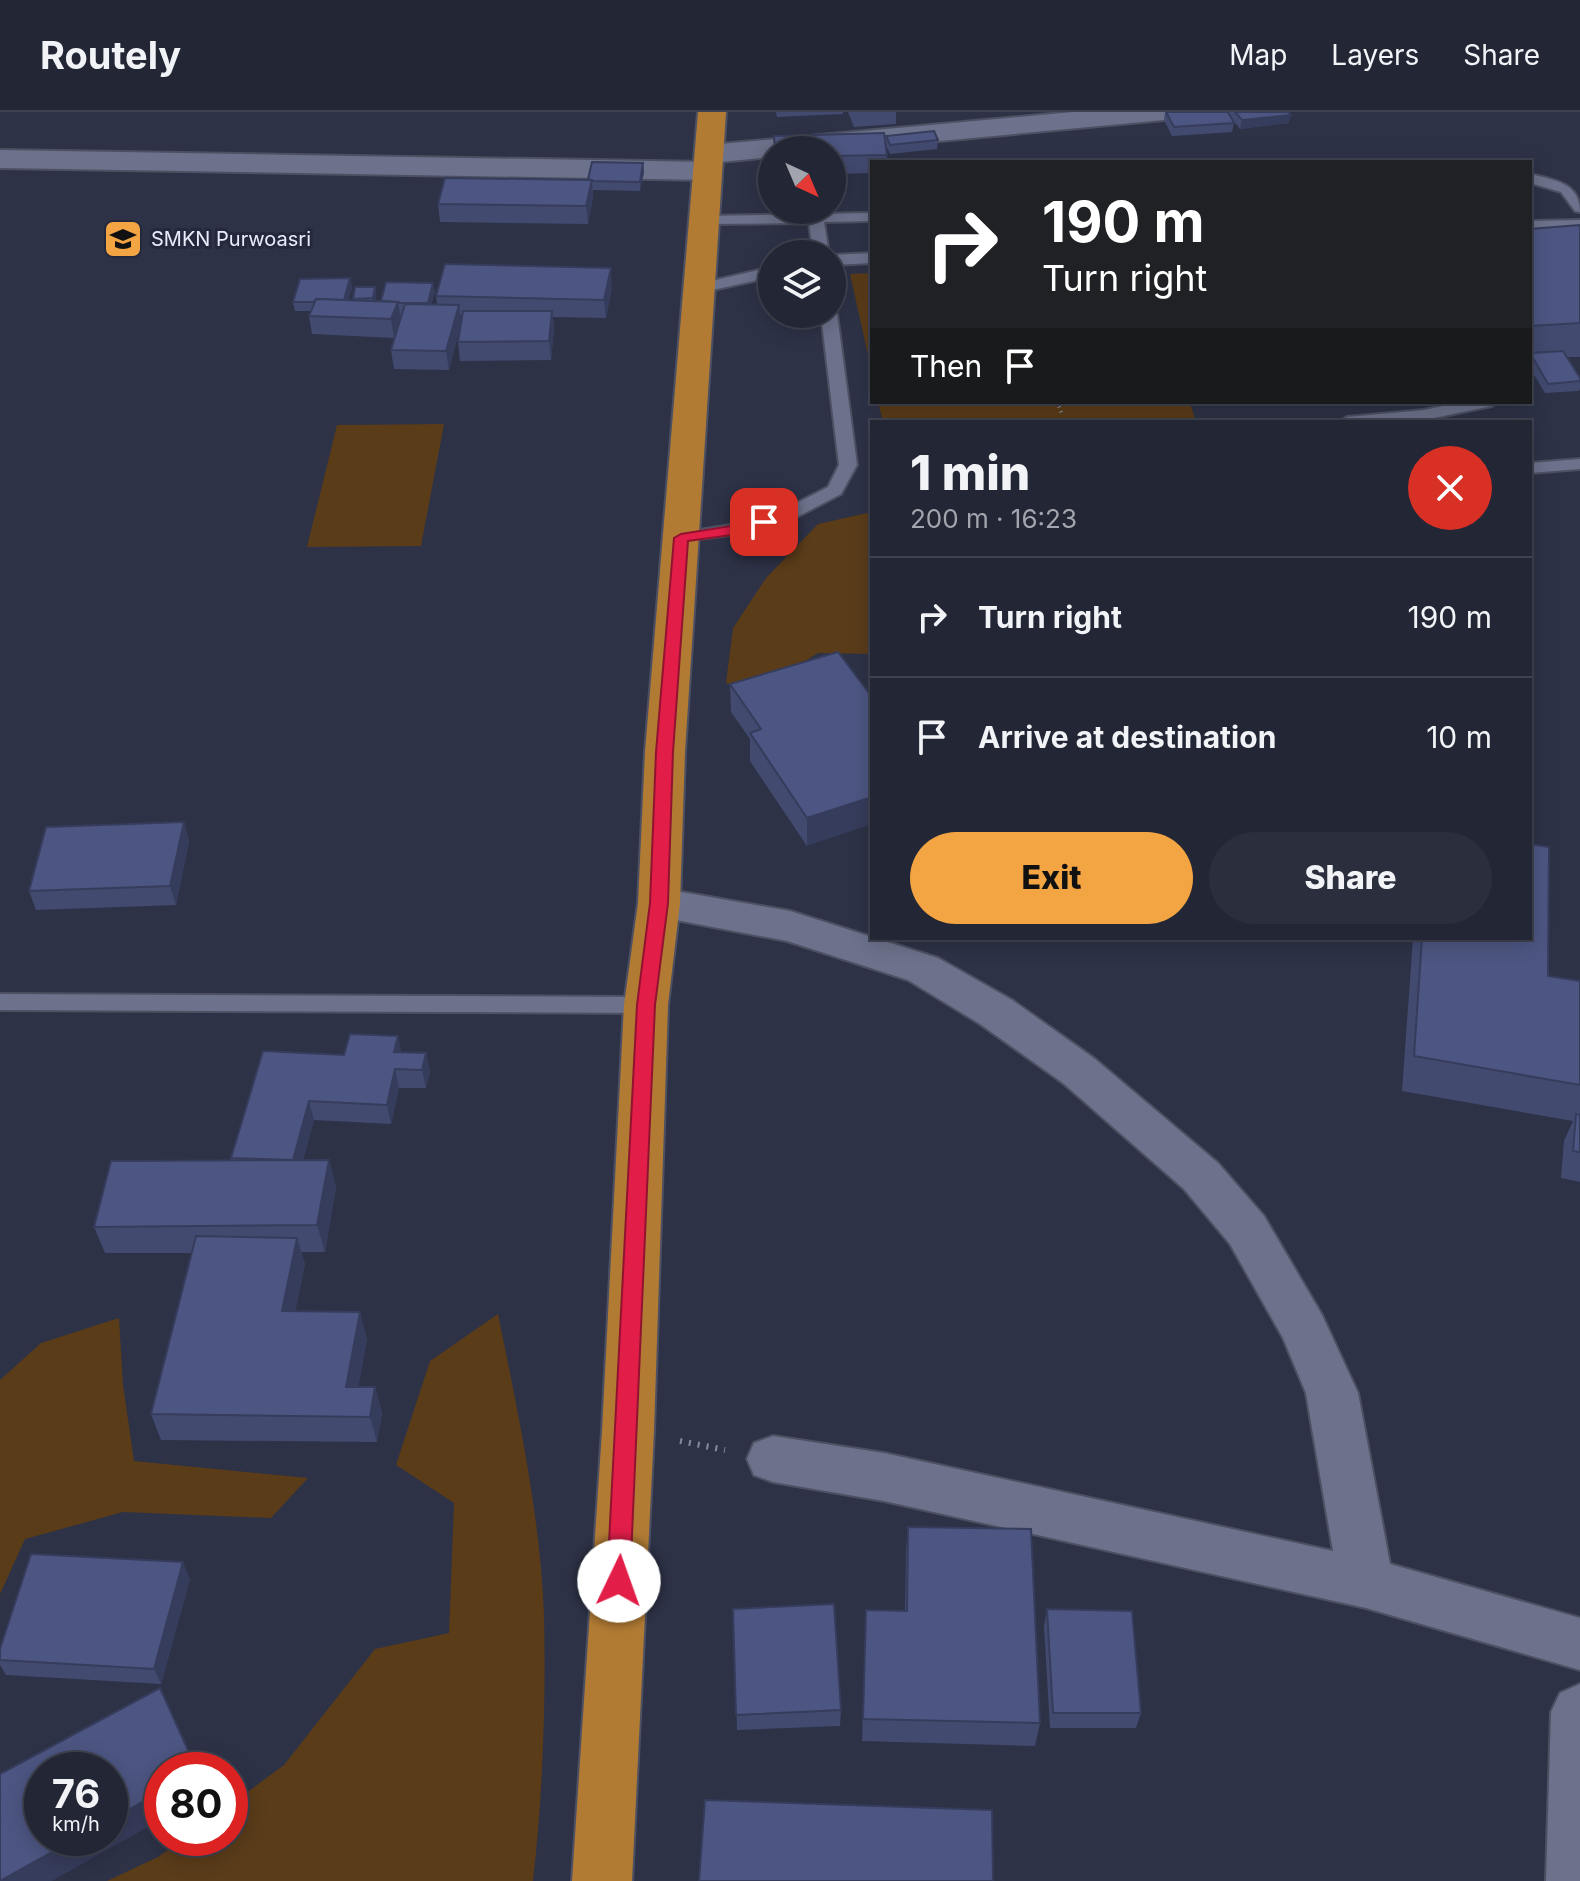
<!DOCTYPE html>
<html lang="en">
<head>
<meta charset="utf-8">
<style>
  :root { --surface:#222635; --page:#2a2e3d; --text:#f1f3f6; --muted:#a2a5ad; --line:#3f4350; --accent:#f3a443 }
  body { margin:0; font-family:Inter,sans-serif; background:var(--page); color:var(--text); height:100vh; display:flex; flex-direction:column; font-size:30px; white-space:nowrap }
  * { box-sizing:border-box; margin:0 }
  p { font-size:26px; color:var(--muted) }
  .icon { flex:none; width:44px; height:44px; fill:none; stroke:currentColor; stroke-width:2; stroke-linecap:round; stroke-linejoin:round }
  .map { position:relative; flex:1; overflow:hidden }
  .drawer { position:absolute; left:870px; top:308px; width:662px; height:520px; display:flex; flex-direction:column; background:var(--surface); border-radius:0px; box-shadow:0 4px 20px #0003,0 0 0 2px var(--line) }
  .drawer>* { flex:none }
  .guide { position:absolute; left:870px; top:48px; width:662px; height:244px; border-radius:0px; box-shadow:0 4px 20px #0003,0 0 0 2px var(--line); background:#202124; color:#fff; overflow:hidden }
  .needle { width:52px; rotate:136deg }
  .tools { position:absolute; left:758px; top:24px; display:grid; gap:16px }
  .tools a { display:grid; place-items:center; width:88px; height:88px; border-radius:50%; background:var(--surface); box-shadow:0 4px 20px #0003,0 0 0 2px var(--line); font-size:40px }
  .speed { position:absolute; left:24px; top:1640px; display:flex; gap:16px; font-size:40px; font-weight:700; text-align:center }
  .speed>* { display:grid; place-content:center; width:104px; height:104px; border-radius:50%; background:var(--surface); box-shadow:0 4px 20px #0003,0 0 0 2px var(--line); line-height:1 }
  .speed small { font-size:20px; font-weight:400 }
  .speed .limit { border:12px solid #d22; background:#fff; color:#111 }
  .pin { position:absolute; display:grid; place-items:center; width:68px; height:68px; color:#fff; margin:-34px; border-radius:16px; box-shadow:0 4px 12px #0006 }
  .me { position:absolute; width:88px; margin:-44px; rotate:3deg; stroke-linejoin:round; filter:drop-shadow(0 0 6px #0008) }
  .turn { display:flex; align-items:center; gap:28px; height:168px; padding:0 40px; font-size:36px }
  .turn .icon { width:104px; height:104px; stroke-width:2.5 }
  .turn b { display:block; font-size:56px; line-height:68px }
  .then { display:flex; align-items:center; height:76px; padding:0 40px; background:#0003; gap:16px; font-size:30px }
  .round { display:grid; place-items:center; flex:none; width:84px; height:84px; border-radius:42px; background:var(--page) }
  .headline { display:flex; align-items:center; justify-content:space-between; height:136px; padding:0 40px }
  h1 { font-size:48px; font-weight:800; line-height:60px }
  .button { display:flex; gap:16px; margin-top:auto; padding:16px 40px }
  .button a { flex:1; height:92px; border-radius:48px; background:var(--accent); color:#111; font-size:32px; font-weight:800; line-height:92px; text-align:center }
  .button a+a { background:var(--page); color:var(--text) }
  ul { padding:0; list-style:none }
  li { display:flex; align-items:center; gap:24px; height:120px; padding:0 40px; border-top:2px solid var(--line) }
  li div { flex:1 }
  li b { display:block; font-size:30px }
  li em { font-style:normal }
  header { display:flex; align-items:center; gap:48px; box-sizing:border-box; height:112px; padding:0 40px; background:var(--surface); border-bottom:2px solid var(--line) }
  header strong { font-size:38px }
  nav { display:flex; gap:44px; margin-inline-start:auto; font-size:28px }
  .map>svg:first-child { display:block }
  .green { fill:#5a3c19 }
  .lines { fill:none; stroke-linecap:round; stroke-linejoin:round }
  .service-casing { stroke:#4c5062; stroke-width:4 }
  .minor-casing { stroke:#4c5062; stroke-width:4 }
  .trunk-casing { stroke:#4c5062; stroke-width:4 }
  .path-far1 { stroke:#868b9c; stroke-width:4; stroke-dasharray:1 4; stroke-linecap:butt }
  .path { stroke:#868b9c; stroke-width:6; stroke-dasharray:2 7; stroke-linecap:butt }
  .service { fill:#6c728b; fill-rule:evenodd }
  .minor { fill:#6c728b; fill-rule:evenodd }
  .trunk { fill:#b17b34; fill-rule:evenodd }
  .wall { fill:#424a70 }
  .shaded-wall { fill:#363c5b }
  .building { fill:#4d5682; stroke:#363c5b; stroke-width:2 }
  .route { fill:#e11d48; stroke:#92132f; stroke-width:2 }
  .labels { text-anchor:middle; dominant-baseline:central; stroke-width:6; stroke-linejoin:round; paint-order:stroke }
  .far-poi-label { font-size:20px; fill:#e8ecfa; stroke:#23283d; text-anchor:start }
</style>
</head>
<body>
<header>
<strong>Routely</strong>
<nav><a>Map</a><a>Layers</a><a>Share</a></nav>
</header>
<div class="map">
<svg width="1580" height="1769" viewBox="0 0 1580 1769">
  <rect width="100%" height="100%" fill="#2d3247"/>
  <!-- green -->
  <g class="green">
    <polygon points="872,161 872,261 850,162"/>
    <polygon points="878,290 1251,290 1191,294 1196,310 883,310"/>
    <polygon points="444,312 421,434 307,435 337,313"/>
    <polygon points="872,400 872,542 818,541 755,581 726,571 733,516 766,466 818,412"/>
    <path d="M498,1202C518,1301 540,1402 544,1502C546,1590 543,1681 533,1769H107L158,1745L185,1726H230V1693L284,1653L375,1537L449,1521L454,1391L396,1353L430,1249Z"/>
    <polygon points="119,1206 123,1273 134,1349 308,1366 271,1406 123,1400 25,1427 0,1482 0,1268 41,1231"/>
  </g>
  <g class="lines">
    <!-- service casing -->
    <g class="service-casing">
      <g id="service">
        <path d="M1530,62C1555,68 1580,71 1580,100L1575,99L1561,80L1530,71Z"/>
        <polygon points="872,101 872,109 824,110 829,142 813,142 809,111 706,112 699,108 706,104"/>
        <polygon points="1580,108 1580,116 1530,117 1530,109"/>
        <polygon points="872,141 872,151 832,153 832,143"/>
        <polygon points="772,155 772,165 699,181 691,176 694,173"/>
        <polygon points="832,198 837,202 857,353 841,382 795,406 745,421 675,430 672,426 675,422 737,412 783,398 828,375 839,353 821,202 832,202"/>
        <polygon points="1462,290 1494,290 1492,294 1424,308 1339,310 1347,305 1424,298"/>
        <polygon points="1580,347 1580,357 1530,361 1530,351"/>
        <polygon points="0,882 646,885 654,887 657,893 654,899 646,901 0,898"/>
      </g>
    </g>
    <!-- minor casing -->
    <g class="minor-casing">
      <g id="minor">
        <polygon points="1073,0 1178,0 1174,6 1164,8 832,39 772,38 772,45 709,51 699,48 695,42 699,36 709,33"/>
        <polygon points="0,38 708,50 718,53 722,59 718,65 708,68 0,56"/>
        <polygon points="659,776 790,799 938,846 1012,888 1095,947 1218,1051 1264,1104 1322,1203 1358,1281 1390,1452 1580,1506 1580,1558 1366,1496 884,1389 773,1370 754,1363 747,1347 754,1331 773,1324 884,1341 1333,1439 1306,1281 1283,1226 1230,1132 1184,1077 1063,971 980,912 908,868 787,829 644,802 638,791 644,780"/>
        <polygon points="1580,1572 1580,1769 1546,1769 1551,1600 1560,1581"/>
      </g>
    </g>
    <!-- trunk casing -->
    <g class="trunk-casing">
      <polygon id="trunk" points="698,0 726,0 685,640 680,791 668,893 654,1319 632,1769 572,1769 602,1319 624,893 638,791 645,640"/>
    </g>
    <!-- path-far1 -->
    <polyline class="path-far1" points="1057,290 1062,302"/>
    <!-- path -->
    <polyline class="path" points="680,1329 725,1338"/>
    <!-- service -->
    <use href="#service" class="service"/>
    <!-- minor -->
    <use href="#minor" class="minor"/>
    <!-- trunk -->
    <use href="#trunk" class="trunk"/>
  </g>
  <!-- wall -->
  <g class="wall">
    <polygon points="776,0 843,0 843,2 777,5"/>
    <polygon points="848,0 896,0 896,12 854,15"/>
    <polygon points="1165,0 1288,0 1289,11 1240,17 1229,3 1234,11 1232,20 1172,24 1164,8"/>
    <polygon points="774,24 887,43 887,50 872,50 872,61 832,62 832,38 774,38"/>
    <polygon points="886,24 938,28 937,37 890,42 886,33"/>
    <polygon points="643,51 644,60 640,79 593,78 593,85 588,112 440,110 438,92 588,67"/>
    <polygon points="1580,113 1580,245 1567,245 1580,266 1580,277 1579,279 1545,281 1530,256 1530,117"/>
    <polygon points="350,166 352,176 348,188 353,188 353,187 375,175 376,184 375,189 381,189 435,180 431,192 437,192 436,184 612,175 606,206 553,205 554,217 551,248 460,249 458,230 463,203 460,203 461,211 449,258 394,257 391,238 394,226 312,222 309,204 310,199 295,199 293,190"/>
    <polygon points="838,540 807,734 750,649 750,627 731,600 730,572"/>
    <polygon points="184,710 189,729 176,793 36,798 29,779"/>
    <polygon points="1413,826 1530,826 1548,864 1580,869 1580,1070 1561,1066 1564,1029 1573,1009 1402,979"/>
    <polygon points="398,924 401,940 426,941 430,960 426,976 399,976 391,1012 314,1008 303,1048 329,1048 336,1075 325,1140 301,1140 305,1152 295,1199 367,1227 358,1275 375,1275 382,1301 377,1330 161,1328 151,1302 192,1141 105,1141 94,1115 231,1048 231,1046"/>
    <polygon points="908,1415 1040,1611 1035,1634 862,1629 866,1498 905,1499 906,1439"/>
    <polygon points="190,1467 161,1572 6,1563 0,1553 0,1537"/>
    <polygon points="733,1497 841,1598 840,1614 737,1618"/>
    <polygon points="1047,1497 1141,1601 1136,1616 1050,1616 1044,1514"/>
  </g>
  <!-- shaded-wall -->
  <g class="shaded-wall">
    <polygon points="1291,3 1289,11 1240,17 1242,8"/>
    <polygon points="643,51 644,60 640,79 640,70"/>
    <polygon points="592,68 593,85 588,112 586,94"/>
    <polygon points="611,156 612,175 606,206 604,188"/>
    <polygon points="350,166 352,176 346,199 344,190"/>
    <polygon points="433,171 435,180 429,200 428,191"/>
    <polygon points="375,175 376,184 374,196 373,186"/>
    <polygon points="398,190 401,208 394,226 391,207"/>
    <polygon points="459,193 461,211 449,258 446,239"/>
    <polygon points="552,199 554,217 551,248 549,229"/>
    <polygon points="872,685 872,712 807,734 807,706"/>
    <polygon points="184,710 189,729 176,793 170,774"/>
    <polygon points="398,924 402,943 398,959 394,940"/>
    <polygon points="426,941 430,960 426,976 422,958"/>
    <polygon points="395,957 399,976 391,1012 387,993"/>
    <polygon points="309,989 314,1008 298,1068 293,1050"/>
    <polygon points="329,1048 336,1075 325,1140 317,1113"/>
    <polygon points="297,1126 305,1152 290,1225 282,1199"/>
    <polygon points="360,1200 367,1227 354,1300 346,1275"/>
    <polygon points="375,1275 382,1301 377,1330 370,1305"/>
    <polygon points="183,1450 190,1467 161,1572 154,1557"/>
    <polygon points="160,1576 171,1599 198,1658 197,1658"/>
    <polygon points="162,1679 162,1707 52,1769 0,1769 77,1726 110,1726 110,1708"/>
  </g>
  <!-- building -->
  <g class="building">
    <polygon points="1166,0 1228,0 1234,11 1174,15"/>
    <polygon points="1235,0 1288,0 1291,3 1242,8"/>
    <polygon points="934,19 938,28 890,33 886,24"/>
    <polygon points="884,21 887,43 832,44 832,38 775,38 774,24"/>
    <polygon points="592,50 643,51 640,70 592,69 592,68 588,67"/>
    <polygon points="445,66 592,68 586,94 438,92"/>
    <polygon points="1580,113 1580,211 1530,214 1530,117"/>
    <polygon points="445,152 611,156 604,188 436,184"/>
    <polygon points="350,166 344,188 316,187 314,190 293,190 300,167"/>
    <polygon points="386,170 433,171 428,191 397,191 398,190 381,189"/>
    <polygon points="355,175 375,175 373,186 353,187"/>
    <polygon points="316,187 398,190 391,207 309,204"/>
    <polygon points="405,192 459,193 446,239 391,238"/>
    <polygon points="463,199 552,199 549,229 458,230"/>
    <polygon points="1563,239 1580,266 1580,269 1548,272 1530,241"/>
    <polygon points="838,540 872,585 872,685 807,706 750,621 761,617 730,572"/>
    <polygon points="184,710 170,774 29,779 46,715"/>
    <polygon points="1530,732 1549,735 1548,864 1580,869 1580,973 1414,944 1422,826 1530,826"/>
    <polygon points="350,922 398,924 394,940 426,941 422,958 395,957 387,993 309,989 293,1048 231,1046 263,939 344,943"/>
    <polygon points="1576,1002 1580,1003 1580,1040 1573,1039"/>
    <polygon points="329,1048 317,1113 94,1115 111,1049"/>
    <polygon points="196,1124 297,1126 282,1199 360,1200 346,1275 375,1275 370,1305 151,1302"/>
    <polygon points="908,1415 1031,1417 1040,1611 863,1607 866,1498 907,1499"/>
    <polygon points="31,1442 183,1450 154,1557 0,1548 0,1537"/>
    <polygon points="834,1492 841,1598 736,1603 733,1497"/>
    <polygon points="1047,1497 1132,1499 1141,1601 1053,1601"/>
    <polygon points="160,1576 197,1658 162,1658 162,1679 110,1708 110,1658 42,1658 42,1726 77,1726 0,1769 0,1662"/>
    <polygon points="705,1688 992,1698 993,1769 699,1769"/>
  </g>
  <!-- route -->
  <polygon class="route" points="764,405 771,410 769,413 739,422 688,429 673,640 668,791 655,893 630,1469 627,1476 619,1479 611,1476 607,1469 637,893 650,791 656,640 674,426 681,422 737,413"/>
  <!-- icons -->
  <defs>
    <g id="school-square" transform="scale(2)"><rect x="-9" y="-9" width="18" height="18" rx="4" fill="#f3a443" stroke="#23283d"/><path d="M0-5L7-2L0 1L-7-2ZM-4 1L0 2.5L4 1V4Q0 6-4 4Z" fill="#111"/></g>
  </defs>
  <g fill-rule="evenodd">
    <use href="#school-square" x="123" y="127"/>
  </g>
  <g class="labels">
    <!-- far-poi labels -->
    <g class="far-poi-label">
      <text x="151" y="127">SMKN Purwoasri</text>
    </g>
  </g>
</svg>
<div class="tools">
<a><svg class="needle" viewBox="-14 -14 28 28"><path d="M0-13l5 13h-10z" fill="#e53935"/><path d="M0 13l5-13h-10z" fill="#a2a5ad"/></svg></a>
<a><svg class="icon" aria-label="layers" viewBox="0 0 24 24"><path d="M12 4l9 5-9 5-9-5zM3 14l9 5 9-5"/></svg></a>
</div>
<div class="speed"><div>76<small>km/h</small></div><div class="limit">80</div></div>
<div class="pin" style="left:764px;top:410px;background:#d93025"><svg class="icon" aria-label="arrive" viewBox="0 0 24 24"><path d="M6 21V4h12l-3 4 3 4H6"/></svg></div>
<svg class="me" style="left:619px;top:1469px" viewBox="-20 -20 40 40"><circle r="19" fill="#fff"/><path d="M0-13L10 11 0 6-10 11z" fill="#e11d48"/></svg>
<div class="guide">
<div class="turn"><svg class="icon" aria-label="right" viewBox="0 0 24 24"><path d="M7 20v-9h11M14 6l5 5-5 5"/></svg><div><b>190 m</b>Turn right</div></div>
<div class="then">Then<svg class="icon" aria-label="arrive" viewBox="0 0 24 24"><path d="M6 21V4h12l-3 4 3 4H6"/></svg></div>
</div>
<section class="drawer">
<div class="headline"><div><h1>1 min</h1><p>200 m · 16:23</p></div><a class="round" style="background:#d93025;color:#fff"><svg class="icon" aria-label="close" viewBox="0 0 24 24"><path d="M6 6l12 12M18 6L6 18"/></svg></a></div>
<ul>
<li><svg class="icon" aria-label="right" viewBox="0 0 24 24"><path d="M7 20v-9h11M14 6l5 5-5 5"/></svg><div><b>Turn right</b></div><em>190 m</em></li>
<li><svg class="icon" aria-label="arrive" viewBox="0 0 24 24"><path d="M6 21V4h12l-3 4 3 4H6"/></svg><div><b>Arrive at destination</b></div><em>10 m</em></li>
</ul>
<div class="button"><a>Exit</a><a>Share</a></div>
</section>
</div>
</body>
</html>
